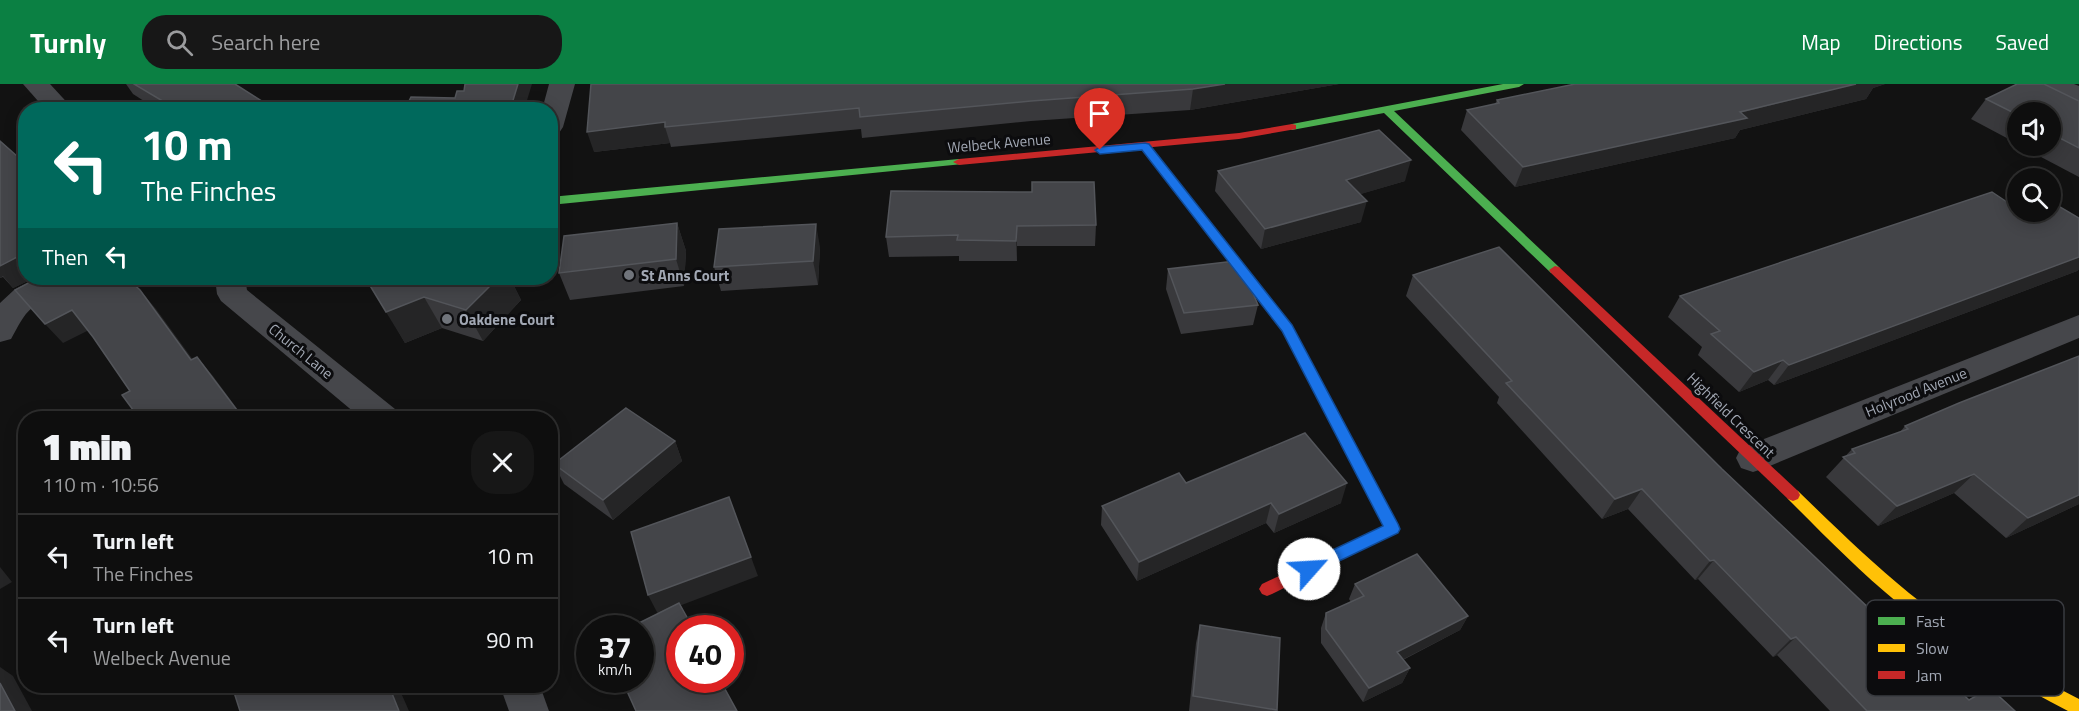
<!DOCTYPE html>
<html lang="en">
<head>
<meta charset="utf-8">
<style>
  :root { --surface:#0e0e0e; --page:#171717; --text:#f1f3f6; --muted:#9b9c9e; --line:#2e2e2e; --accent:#0b8043 }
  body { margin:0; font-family:"Titillium Web",sans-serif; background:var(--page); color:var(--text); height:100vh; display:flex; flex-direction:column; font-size:22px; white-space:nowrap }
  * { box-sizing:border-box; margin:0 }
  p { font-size:20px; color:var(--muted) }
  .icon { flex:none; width:33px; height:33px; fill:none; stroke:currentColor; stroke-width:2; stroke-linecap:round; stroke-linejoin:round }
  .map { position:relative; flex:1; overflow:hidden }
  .details { position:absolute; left:18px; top:327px; width:540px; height:282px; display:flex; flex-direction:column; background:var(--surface); border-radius:24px; box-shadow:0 3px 15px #0003,0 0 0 2px var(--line) }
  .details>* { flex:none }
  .guide { position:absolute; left:18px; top:18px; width:540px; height:183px; border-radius:24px; box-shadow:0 3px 15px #0003,0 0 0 2px var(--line); background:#00695c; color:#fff; overflow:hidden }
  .fabs { position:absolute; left:2007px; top:18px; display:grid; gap:12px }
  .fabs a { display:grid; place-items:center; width:54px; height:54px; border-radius:50%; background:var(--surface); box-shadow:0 3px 15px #0003,0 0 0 2px var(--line); font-size:30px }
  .speed { position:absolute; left:576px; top:531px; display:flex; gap:12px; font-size:30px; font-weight:700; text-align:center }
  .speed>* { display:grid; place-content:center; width:78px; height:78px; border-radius:50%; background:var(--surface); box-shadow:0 3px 15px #0003,0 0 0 2px var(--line); line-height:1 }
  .speed small { font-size:15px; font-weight:400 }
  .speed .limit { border:9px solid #d22; background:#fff; color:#111 }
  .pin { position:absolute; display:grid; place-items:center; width:51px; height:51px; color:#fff; margin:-62px -26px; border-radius:50% 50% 50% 0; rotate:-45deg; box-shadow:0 0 6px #0007 }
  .pin .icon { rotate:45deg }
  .me { position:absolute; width:66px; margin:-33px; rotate:64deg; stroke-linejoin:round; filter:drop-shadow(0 0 4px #0008) }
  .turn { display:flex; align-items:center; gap:21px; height:126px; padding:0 24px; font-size:27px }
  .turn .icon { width:78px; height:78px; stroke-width:2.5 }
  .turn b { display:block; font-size:42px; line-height:51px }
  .then { display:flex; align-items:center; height:57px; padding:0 24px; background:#0003; gap:12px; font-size:22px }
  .round { display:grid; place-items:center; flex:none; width:63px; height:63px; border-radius:24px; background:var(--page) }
  .headline { display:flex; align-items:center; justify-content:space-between; height:102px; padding:0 24px }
  h1 { font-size:36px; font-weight:800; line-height:45px }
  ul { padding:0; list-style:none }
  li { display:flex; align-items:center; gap:18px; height:84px; padding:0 24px; border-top:2px solid var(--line) }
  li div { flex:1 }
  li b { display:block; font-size:22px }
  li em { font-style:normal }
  header { display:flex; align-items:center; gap:36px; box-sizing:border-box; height:84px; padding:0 30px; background:var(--accent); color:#fff }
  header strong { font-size:28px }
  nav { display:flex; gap:33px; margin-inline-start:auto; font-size:21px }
  .search { width:420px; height:54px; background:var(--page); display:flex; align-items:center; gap:15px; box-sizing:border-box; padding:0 21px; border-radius:24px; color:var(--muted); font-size:22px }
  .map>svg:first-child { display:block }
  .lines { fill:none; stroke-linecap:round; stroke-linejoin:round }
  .street { fill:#46474b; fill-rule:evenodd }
  .fast { fill:#4caf50; fill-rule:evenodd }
  .slow { fill:#ffc107; fill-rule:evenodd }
  .jam { fill:#c62828; fill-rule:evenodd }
  .wall { fill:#39393c }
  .shaded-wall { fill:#252526 }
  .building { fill:#444549; stroke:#53555a; stroke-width:1.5 }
  .route { fill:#1a73e8; stroke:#114b97; stroke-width:1.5 }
  .poi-dot { fill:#70747b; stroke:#0c0c0e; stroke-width:2 }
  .labels { text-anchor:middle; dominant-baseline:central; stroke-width:6; stroke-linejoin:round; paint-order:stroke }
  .street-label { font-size:15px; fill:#a2a8b4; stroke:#0c0c0e }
  .poi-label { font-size:15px; font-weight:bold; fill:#a2a8b4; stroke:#0c0c0e; text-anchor:start }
  .key { fill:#0c0c0e; stroke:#393b40; stroke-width:1.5 }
  .key-label { font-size:16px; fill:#a2a8b4 }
</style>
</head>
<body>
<header>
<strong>Turnly</strong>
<div class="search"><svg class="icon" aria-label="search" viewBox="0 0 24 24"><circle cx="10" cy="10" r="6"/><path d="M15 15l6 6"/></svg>Search here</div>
<nav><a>Map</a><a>Directions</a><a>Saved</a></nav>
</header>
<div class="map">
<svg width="2079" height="627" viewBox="0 0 2079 627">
  <rect width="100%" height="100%" fill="#121212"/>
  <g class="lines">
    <!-- street -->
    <g class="street">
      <polygon points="23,0 50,0 74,26 46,26"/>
      <polygon points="549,0 575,0 563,43 559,49 550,51 550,26 542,26"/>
      <polygon points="2038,0 2074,0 2079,2 2079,19 2042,5"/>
      <path d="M37,194H77C68,209 46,213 33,223C22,232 18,243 11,255L0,258V219L14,206Z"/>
      <polygon points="215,194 245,194 247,206 395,325 399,334 361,334 221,217 217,210"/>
      <polygon points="2079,231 2079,254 1765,384 1753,388 1741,384 1736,374 1741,364"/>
      <polygon points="500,602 540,602 549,627 509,627"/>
    </g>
    <!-- fast -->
    <g class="fast">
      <polygon points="1503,0 1524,0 1519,3 1394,27 1559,183 1561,186 1559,189 1551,189 1384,29 1292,46 1287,43 1292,40"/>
      <polygon points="1145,59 1149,60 1292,241 1397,441 1399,445 1397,449 1364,464 1359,462 1357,458 1359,454 1383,442 1282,246 1141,64 1140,62"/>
      <polygon points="959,75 965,78 963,80 550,121 550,113"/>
    </g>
    <!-- slow -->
    <path class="slow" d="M1793,405L1798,407C1834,442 1870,477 1909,509C1961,551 2019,585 2079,615V627H2068C2009,596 1950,562 1898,519C1859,487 1824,451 1788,415L1786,411L1788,407Z"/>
    <!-- jam -->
    <g class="jam">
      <polygon points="1292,40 1296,41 1296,45 1239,55 959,81 953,78 959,75 1239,49"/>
      <polygon points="1555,182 1559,183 1798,407 1800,411 1798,415 1793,417 1788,415 1551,189 1549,186"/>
      <polygon points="1364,452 1369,454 1371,458 1369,462 1272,510 1267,512 1262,510 1259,505 1262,500"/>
    </g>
  </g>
  <!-- wall -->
  <g class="wall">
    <polygon points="126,0 235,0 276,26 158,26 133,10"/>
    <polygon points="591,0 1339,0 1190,26 1031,37 862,54 861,45 671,63 670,59 594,68"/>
    <polygon points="1575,0 1885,0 1873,4 1866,15 1740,46 1735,54 1515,103 1461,46 1467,26 1495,20 1497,16"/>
    <polygon points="1986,15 2079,17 2079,93 2020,62 2050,62 2050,28 2018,28 2018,60 1971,35"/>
    <polygon points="0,57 26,80 26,194 34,194 13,204 3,193 0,194"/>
    <polygon points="1218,87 1405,97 1360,110 1361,138 1261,165 1215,107"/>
    <polygon points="891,107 1096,141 1095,162 1017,162 1017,177 959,177 959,172 889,173 886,153"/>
    <polygon points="2007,118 2079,134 2079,185 2077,187 1774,301 1768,296 1739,308 1698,271 1702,263 1668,233 1680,212"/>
    <polygon points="677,139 686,167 684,202 570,216 559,189"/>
    <polygon points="820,163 818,201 721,207 714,183"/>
    <polygon points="1168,185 1258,221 1253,241 1181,250 1166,205"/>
    <polygon points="1413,191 1722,385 1874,529 1969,616 2015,627 1830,627 1777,571 1773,573 1698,495 1695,496 1628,425 1602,435 1497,319 1499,313 1406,212"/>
    <polygon points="368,194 510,194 521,216 483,257 442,244 405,259"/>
    <polygon points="2079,272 2079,420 2006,454 1954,409 1878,442 1826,393 1852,365 1900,348 1905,342"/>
    <polygon points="675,357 682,377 613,436 564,400 554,380"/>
    <polygon points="1186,399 1341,419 1274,449 1266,439 1137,497 1101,441 1102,422"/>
    <polygon points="1355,500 1468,532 1460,546 1403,576 1410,584 1402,599 1363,618 1321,559 1321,544 1326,529 1351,518 1349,515"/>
    <polygon points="1200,541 1277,626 1276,627 1189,627 1196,559"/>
  </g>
  <!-- shaded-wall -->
  <g class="shaded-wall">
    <polygon points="518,0 532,0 524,26 510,26"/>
    <polygon points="1225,0 1339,0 1190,26 1193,5"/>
    <polygon points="1856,0 1885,0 1873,4 1866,15 1740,46 1735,54 1515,103 1523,83"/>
    <polygon points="665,38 665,43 670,59 594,68 587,48"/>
    <polygon points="1411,76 1405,97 1341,116 1346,96"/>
    <polygon points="1367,117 1361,138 1261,165 1265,145"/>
    <polygon points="677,139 686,167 684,202 676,175"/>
    <polygon points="816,140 820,163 818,201 813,177"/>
    <polygon points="1017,142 1017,177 1016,157"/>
    <polygon points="19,172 26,179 26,194 34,194 13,204 3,192 0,194 0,182"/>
    <polygon points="2079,173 2079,185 2077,187 1774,301 1789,281"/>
    <polygon points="498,194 510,194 521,216 483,257 466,226"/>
    <polygon points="140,206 156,225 207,295 191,276"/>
    <polygon points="424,213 442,244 405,259 386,228"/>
    <polygon points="72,226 89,246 63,259 45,240"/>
    <polygon points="197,273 213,292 244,334 243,334"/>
    <polygon points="1783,276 1768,296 1739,308 1754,288"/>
    <polygon points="675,357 682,377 613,436 603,416"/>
    <polygon points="1974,390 1954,409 1878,442 1897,422"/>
    <polygon points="1347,399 1341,419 1274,449 1279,430"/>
    <polygon points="1642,405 1628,425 1602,435 1615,415"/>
    <polygon points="2079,411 2079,420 2006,454 2028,434"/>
    <polygon points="1271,419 1266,439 1137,497 1139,478"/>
    <polygon points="751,473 758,492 658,530 648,511"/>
    <polygon points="1714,476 1698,495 1695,496 1710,477"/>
    <polygon points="0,483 12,498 0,505"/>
    <polygon points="1468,532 1460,546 1390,582 1397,568"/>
    <polygon points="1796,553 1777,571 1773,573 1791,555"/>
    <polygon points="0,583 13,592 32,627 15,627 0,599"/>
    <polygon points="1410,584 1402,599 1363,618 1369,604"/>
    <polygon points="389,602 398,602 409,627 399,627"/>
  </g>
  <!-- building -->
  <g class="building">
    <polygon points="134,0 235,0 276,26 170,26 162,21 166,19"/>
    <polygon points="465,0 518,0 510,26 325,26 329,21 362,25 369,17 408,19 411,13 455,14 457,7 464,7"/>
    <polygon points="591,0 1225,0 1193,5 1031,17 860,33 859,24 665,43 665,38 587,48"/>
    <polygon points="1575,0 1856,0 1740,28 1747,34 1523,83 1467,26 1499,19 1497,16"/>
    <polygon points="2017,0 2044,0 2079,17 2079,64 2050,49 2050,28 2018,28 2018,31 1986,15"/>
    <polygon points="1379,46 1411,76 1346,96 1367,117 1265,145 1218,87"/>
    <polygon points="0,57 26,80 26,172 19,172 0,182"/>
    <polygon points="1032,98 1094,98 1096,141 1017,142 1016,157 957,156 958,151 886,153 891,107 1032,108"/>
    <polygon points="1992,108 2007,118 2018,113 2018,128 2050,128 2050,117 2079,134 2079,173 1789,281 1783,276 1754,288 1711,250 1720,247 1680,212"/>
    <polygon points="677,139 676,175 559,189 564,152"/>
    <polygon points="816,140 813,177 714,183 719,145"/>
    <polygon points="1499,163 1722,385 1874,529 1878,527 1969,616 1990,604 2015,627 1867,627 1796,553 1791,555 1714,476 1710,477 1642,405 1615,415 1506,299 1512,297 1413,191"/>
    <polygon points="1235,177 1245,190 1258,221 1184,229 1168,185"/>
    <polygon points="38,194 127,194 140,206 191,276 197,273 243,334 139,334 122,311 130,307 93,253 72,226 45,240 15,206"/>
    <polygon points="368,194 498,194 466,226 424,213 386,228 366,195"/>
    <polygon points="2079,272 2079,411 2028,434 1974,390 1897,422 1843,373 1855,369 1852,365 1908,345 1905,342 1959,319"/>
    <polygon points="626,324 675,357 603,416 554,380"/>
    <polygon points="1305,349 1347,399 1279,430 1271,419 1139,478 1102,422 1179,389 1186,399"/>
    <polygon points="729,413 751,473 648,511 631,448"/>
    <polygon points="1417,470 1468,532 1397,568 1410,584 1369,604 1326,545 1326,529 1364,512 1355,500"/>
    <polygon points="679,519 693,544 680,544 680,596 720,596 737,627 636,627 622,596 640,596 640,544 629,544"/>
    <polygon points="1200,541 1280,554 1277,626 1193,612"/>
    <polygon points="0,599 15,627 0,627"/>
    <polygon points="232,602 389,602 399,627 240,627"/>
  </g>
  <!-- route -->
  <polygon class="route" points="1145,59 1149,60 1292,241 1398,440 1400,445 1398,449 1314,489 1309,491 1303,489 1301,485 1303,480 1383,442 1282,247 1142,66 1100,70 1095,66 1100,63"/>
  <!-- markers -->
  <g class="poi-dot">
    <circle cx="629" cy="191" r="6"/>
    <circle cx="447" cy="235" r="6"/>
  </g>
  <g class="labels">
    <!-- street labels -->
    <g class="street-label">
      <text transform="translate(999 59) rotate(-5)">Welbeck Avenue</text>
      <text transform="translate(301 267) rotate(39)">Church Lane</text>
      <text transform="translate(1916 308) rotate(-22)">Holyrood Avenue</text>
      <text transform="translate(1731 331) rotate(44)">Highfield Crescent</text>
    </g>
    <!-- poi labels -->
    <g class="poi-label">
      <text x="641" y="191">St Anns Court</text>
      <text x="459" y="235">Oakdene Court</text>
    </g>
  </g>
  <!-- legend -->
  <rect x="1866" y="516" width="198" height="96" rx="9" class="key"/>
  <rect x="1878" y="533" width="27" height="8" fill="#4caf50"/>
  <rect x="1878" y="560" width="27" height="8" fill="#ffc107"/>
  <rect x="1878" y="587" width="27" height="8" fill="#c62828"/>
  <g class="key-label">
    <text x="1916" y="543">Fast</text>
    <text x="1916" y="570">Slow</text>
    <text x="1916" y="597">Jam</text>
  </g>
</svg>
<div class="fabs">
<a><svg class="icon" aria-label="sound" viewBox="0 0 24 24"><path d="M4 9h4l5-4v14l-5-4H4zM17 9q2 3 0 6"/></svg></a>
<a><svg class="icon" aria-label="search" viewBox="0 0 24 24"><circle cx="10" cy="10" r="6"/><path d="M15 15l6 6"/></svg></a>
</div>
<div class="speed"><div>37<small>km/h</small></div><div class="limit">40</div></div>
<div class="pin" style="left:1100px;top:66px;background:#d93025"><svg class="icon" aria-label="arrive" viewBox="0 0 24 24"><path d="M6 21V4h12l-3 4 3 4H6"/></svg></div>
<svg class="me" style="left:1309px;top:485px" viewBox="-20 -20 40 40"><circle r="19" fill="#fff"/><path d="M0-13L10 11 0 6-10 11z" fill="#1a73e8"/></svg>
<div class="guide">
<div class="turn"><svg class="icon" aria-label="left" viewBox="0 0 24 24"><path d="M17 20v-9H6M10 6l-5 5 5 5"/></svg><div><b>10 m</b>The Finches</div></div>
<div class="then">Then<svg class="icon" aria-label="left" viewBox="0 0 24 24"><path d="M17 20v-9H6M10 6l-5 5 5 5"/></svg></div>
</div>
<section class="details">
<div class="headline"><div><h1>1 min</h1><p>110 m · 10:56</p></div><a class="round"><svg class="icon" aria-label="close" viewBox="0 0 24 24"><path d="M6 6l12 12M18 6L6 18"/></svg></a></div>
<ul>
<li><svg class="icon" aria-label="left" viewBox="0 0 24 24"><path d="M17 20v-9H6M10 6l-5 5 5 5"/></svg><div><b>Turn left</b><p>The Finches</p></div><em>10 m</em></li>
<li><svg class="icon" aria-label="left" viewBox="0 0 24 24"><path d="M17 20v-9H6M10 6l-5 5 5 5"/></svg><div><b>Turn left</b><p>Welbeck Avenue</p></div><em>90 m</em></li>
</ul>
</section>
</div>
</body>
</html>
